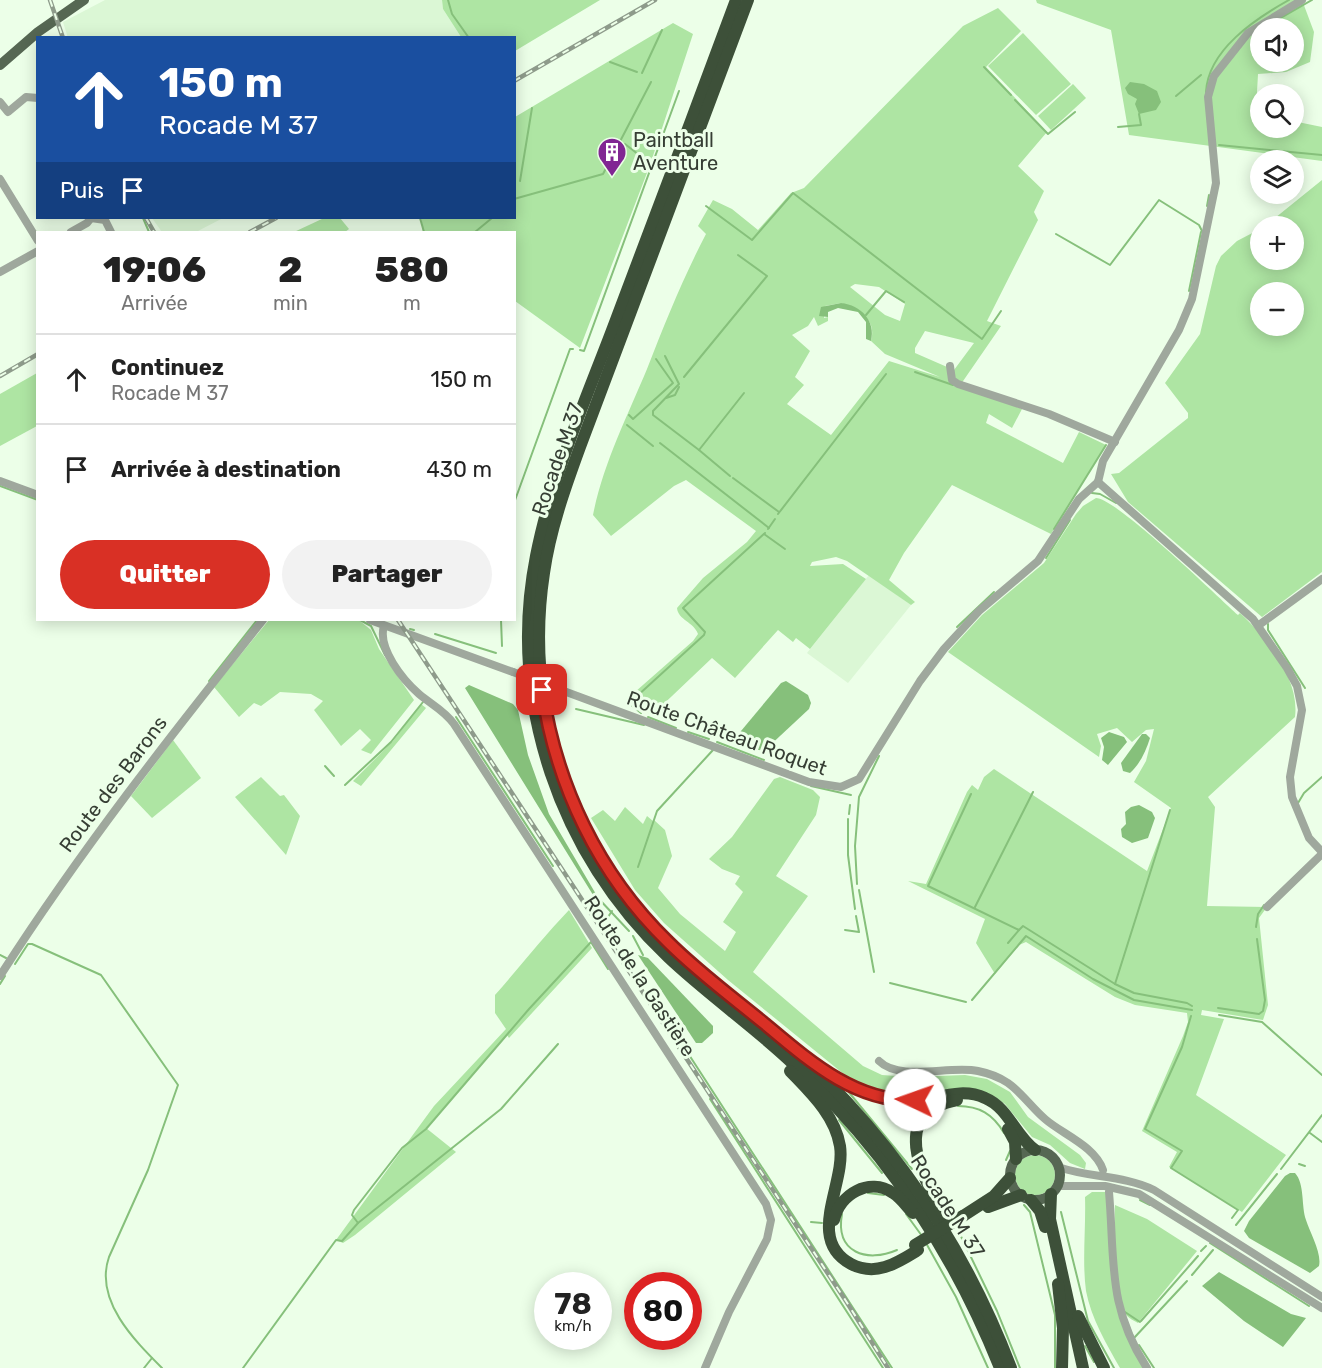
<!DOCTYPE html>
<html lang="fr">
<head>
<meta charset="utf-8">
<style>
  :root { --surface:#fff; --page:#f2f2f2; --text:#222; --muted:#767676; --line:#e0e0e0; --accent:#d93025 }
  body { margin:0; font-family:Rubik,sans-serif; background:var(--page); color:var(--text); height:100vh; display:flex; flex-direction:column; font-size:22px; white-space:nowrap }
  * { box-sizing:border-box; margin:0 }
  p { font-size:20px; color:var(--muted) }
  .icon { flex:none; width:33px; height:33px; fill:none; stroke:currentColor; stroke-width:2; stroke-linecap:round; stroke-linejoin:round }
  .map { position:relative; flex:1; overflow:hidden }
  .details { position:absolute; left:36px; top:231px; width:480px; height:390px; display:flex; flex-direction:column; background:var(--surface); border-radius:0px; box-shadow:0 3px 15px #0003 }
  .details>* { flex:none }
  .hud { position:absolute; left:36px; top:36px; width:480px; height:183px; border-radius:0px; box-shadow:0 3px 15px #0003; background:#1a4fa0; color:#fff; overflow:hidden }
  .controls { position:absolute; left:1250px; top:18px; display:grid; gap:12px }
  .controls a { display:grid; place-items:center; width:54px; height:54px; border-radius:50%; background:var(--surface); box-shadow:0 3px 15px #0003; font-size:30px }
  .speed { position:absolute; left:534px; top:1272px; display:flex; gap:12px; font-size:30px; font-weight:700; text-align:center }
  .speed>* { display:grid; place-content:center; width:78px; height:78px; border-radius:50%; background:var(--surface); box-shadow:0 3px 15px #0003; line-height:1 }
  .speed small { font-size:15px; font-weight:400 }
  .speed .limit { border:9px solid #d22; background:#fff; color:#111 }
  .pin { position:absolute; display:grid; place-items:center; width:51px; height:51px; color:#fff; margin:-26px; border-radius:12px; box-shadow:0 3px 9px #0006 }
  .me { position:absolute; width:66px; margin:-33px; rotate:273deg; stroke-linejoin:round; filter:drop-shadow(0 0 4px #0008) }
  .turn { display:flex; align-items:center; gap:21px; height:126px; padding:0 24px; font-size:27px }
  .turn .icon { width:78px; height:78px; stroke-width:2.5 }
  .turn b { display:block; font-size:42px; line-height:51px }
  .then { display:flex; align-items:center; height:57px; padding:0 24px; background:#0003; gap:12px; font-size:22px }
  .eta { display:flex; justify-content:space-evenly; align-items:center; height:102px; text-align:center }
  .eta b { font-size:36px; font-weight:800; line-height:42px }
  .primary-button { display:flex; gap:12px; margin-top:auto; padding:12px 24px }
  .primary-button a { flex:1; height:69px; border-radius:36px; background:var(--accent); color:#fff; font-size:24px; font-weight:800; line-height:69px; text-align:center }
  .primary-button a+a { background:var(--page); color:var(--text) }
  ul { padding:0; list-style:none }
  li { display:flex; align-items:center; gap:18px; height:90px; padding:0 24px; border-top:2px solid var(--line) }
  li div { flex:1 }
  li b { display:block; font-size:22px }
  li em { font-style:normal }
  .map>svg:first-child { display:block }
  .built { fill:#dbf7d5 }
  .green { fill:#aee5a3; fill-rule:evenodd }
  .water { fill:#86c07b }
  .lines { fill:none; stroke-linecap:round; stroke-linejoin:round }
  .stream { stroke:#86c07b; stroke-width:2 }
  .minor { stroke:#9fa89d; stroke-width:8 }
  .major { stroke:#566753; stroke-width:10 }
  .highway { stroke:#3d5039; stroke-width:12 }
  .rail-casing { stroke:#8e9b8b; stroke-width:4.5 }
  .rail { stroke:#ecffe8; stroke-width:2; stroke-dasharray:7; stroke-linecap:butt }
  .minor-bridge { stroke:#9fa89d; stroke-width:8 }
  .highway-bridge { stroke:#3d5039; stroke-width:12 }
  .route-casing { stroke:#8d1f18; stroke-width:15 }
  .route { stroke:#d93025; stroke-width:10 }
  .labels { text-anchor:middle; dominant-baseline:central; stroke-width:6; stroke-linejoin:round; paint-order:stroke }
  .poi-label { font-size:20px; fill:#363e34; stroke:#ecffe8; text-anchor:start }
  .street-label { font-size:20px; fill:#363e34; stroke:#ecffe8 }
</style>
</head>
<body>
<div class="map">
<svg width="1322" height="1368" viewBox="0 0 1322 1368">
  <rect width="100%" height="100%" fill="#ecffe8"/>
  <!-- built -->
  <g class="built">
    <polygon points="105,0 442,0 443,9 461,37 68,38 63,22"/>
    <polygon points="152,218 223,218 196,232 162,232"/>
    <polygon points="869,575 911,605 848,683 807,653"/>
  </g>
  <!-- green -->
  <g class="green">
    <polygon points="442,0 600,0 515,51 514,38 461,37 443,9"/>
    <path d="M1036,0H1302L1314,32L1310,62L1286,72L1258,74L1256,110L1260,112V128H1293V121L1322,127V161L1129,135L1111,30L1037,3ZM1260,28H1293V62H1260Z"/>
    <path d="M998,8L1021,31L986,67L1047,132L1018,166L1044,191L1034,212L1038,220L987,321L1001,326L961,384L1022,409L1012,428L989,414L986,423L1063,463L1079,432L1106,445L1051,534L952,485L904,553L889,580L915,602L911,605L847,561L836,557L812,562L810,566L843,564L866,579L810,649L796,638L793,642L778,630L735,678L712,658L652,715L641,709L643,706L632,698L635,692L693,641L698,634C694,622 678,620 677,608L703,578L747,542L756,531L686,480L674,486L611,536L593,515C603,464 627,417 647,369C665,323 683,278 706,234L698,226L713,200L732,209L758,230L791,193L804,188L963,26ZM855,284L879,287L905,304L900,321L885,315L850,287ZM841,303C859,311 877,318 871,341L885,354L940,377L889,361L831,435L787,404L804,385L795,377L810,351L792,335L808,326L814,317L818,326L828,321V317L824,318L825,306ZM925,331L974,343L954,370L915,353V348Z"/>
    <polygon points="673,23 693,34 650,165 580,348 515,301 514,232 423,232 421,218 514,218 515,117"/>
    <polygon points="1023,33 1071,84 1036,115 988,66"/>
    <polygon points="1073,84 1086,98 1051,130 1038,116"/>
    <path d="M1322,180V572L1262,617L1128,502L1111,474L1119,473L1188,418V413L1165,383L1200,334L1216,266L1221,256L1237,241L1260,229V260H1293V226H1265ZM1260,292H1293V326H1260Z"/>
    <polygon points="324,218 340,218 349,229 345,232 294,232"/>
    <polygon points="37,373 37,426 0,446 0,394"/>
    <path d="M1096,498C1116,498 1217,596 1238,615L1240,613C1266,637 1300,679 1295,717L1208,797L1215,807L1207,906L1267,907L1259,918L1268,1005L1263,1020L1202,1010L1201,1015L1224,1019L1196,1095L1286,1155L1242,1212L1169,1167L1177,1152L1142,1131L1183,1036L1188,1022L1187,1013L1135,1005L1115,997L1026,942L1019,945L995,974L976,943L985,919L908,881L926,884L967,792L972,785L978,790L984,777L994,769L1147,871L1171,808L1134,782L1146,761L1154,729L1146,730L1132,742L1117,728L1097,734L1101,746L1099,757L948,652L982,615L1044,563L1076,514L1083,506Z"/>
    <polygon points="269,620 360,621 371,630 379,649 414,700 371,754 361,750 371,740 360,729 341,746 314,710 323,701 311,694 280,692 261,706 254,703 239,717 214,687"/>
    <polygon points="421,704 426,708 361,786 353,781 393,741"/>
    <polygon points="173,740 201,778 152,818 131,796"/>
    <polygon points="261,777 280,796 284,795 300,816 286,855 235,797"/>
    <polygon points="780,777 813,790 820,797 816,815 776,876 808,896 753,972 863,1066 882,1075 911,1077 965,1075 987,1079 1010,1092 1028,1117 1080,1155 1086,1163 1085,1169 1070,1163 1050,1145 1032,1137 1005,1104 993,1096 957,1089 907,1095 880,1093 851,1080 728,980 664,923 635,890 591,818 603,810 615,821 625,807 643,824 647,816 653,821 654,820 665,830 672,856 658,888 680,914 725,951 736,932 723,922 743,892 735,884 740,876 722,869 709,859 732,837 774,779"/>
    <path d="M569,910L592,948L509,1038L507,1035L426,1128L456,1152L355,1235L343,1243L336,1240L434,1106L506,1029L495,1013V995C520,967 543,937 569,910Z"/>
    <circle cx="1035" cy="1175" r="20"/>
    <path d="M1092,1192H1109L1115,1290L1147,1368H1120C1107,1345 1091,1318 1086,1291C1082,1261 1086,1228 1085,1197Z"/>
    <path d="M1115,1205L1147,1219L1197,1251L1138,1323C1134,1321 1129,1318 1126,1315C1114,1297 1114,1228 1115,1205Z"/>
  </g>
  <!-- water -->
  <g class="water">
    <polygon points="1130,82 1144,84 1157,91 1161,102 1156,110 1139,114 1135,104 1137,99 1128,94 1125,88"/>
    <path d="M841,303C861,305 876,321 871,341L866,339V322L858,312L838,308L828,312V317L819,316L821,307Z"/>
    <path d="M786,681L808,695L811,703L809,709L765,750C756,752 743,745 739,737L741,731L781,683Z"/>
    <polygon points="469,685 513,704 518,710 528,755 549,814 600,901 598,903 465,688"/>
    <polygon points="1109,732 1124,737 1127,742 1108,765 1102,760 1104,747 1101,738"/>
    <path d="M1142,734H1146L1150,738C1146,751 1140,764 1130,773L1123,771L1121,763Z"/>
    <polygon points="1139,805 1152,812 1155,818 1148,838 1132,843 1122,837 1121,829 1126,824 1125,812 1131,807"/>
    <polygon points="638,955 648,958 713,1026 713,1033 702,1043 696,1043"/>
    <path d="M1290,1173H1295C1305,1184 1301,1206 1306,1220C1310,1233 1322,1253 1319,1266L1310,1273L1249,1238L1244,1231L1249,1221L1285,1176Z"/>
    <polygon points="1219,1272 1291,1314 1306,1318 1283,1347 1244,1321 1202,1286"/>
  </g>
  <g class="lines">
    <!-- stream -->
    <g class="stream">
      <polyline points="448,0 452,14 469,38"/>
      <polyline points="1263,28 1312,0"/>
      <polyline points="610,62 637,72"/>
      <polyline points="984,67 1011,95"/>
      <polyline points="642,73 662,30"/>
      <path d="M1206,92C1208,50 1255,19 1289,0"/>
      <polyline points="1176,96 1201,75"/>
      <polyline points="1015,100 1048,134 1075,112"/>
      <polyline points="1118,127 1141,125 1139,114"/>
      <polyline points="625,144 648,162"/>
      <polyline points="1219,145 1322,155"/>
      <polyline points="520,181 532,108"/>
      <polyline points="514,199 603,174 651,82"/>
      <polyline points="706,206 752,240 793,193 982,339 1001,311"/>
      <polyline points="1207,206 1209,195"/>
      <polyline points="143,218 149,232"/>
      <polyline points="420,218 424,232"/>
      <polyline points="475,232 492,218"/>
      <polyline points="1056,234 1110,265 1159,200 1199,225 1202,231"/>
      <polyline points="1189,291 1201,232"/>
      <polyline points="866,315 886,291 904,302"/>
      <polyline points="580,350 584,351 679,91"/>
      <polyline points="665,356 679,384 653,411 653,415 699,450 744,393"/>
      <polyline points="915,372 953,385"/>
      <polyline points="684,377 767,276 738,255"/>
      <polyline points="666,398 675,395 679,387"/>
      <polyline points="629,415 633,419 673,383 656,359"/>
      <polyline points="627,425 653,446"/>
      <polyline points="660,443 769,528"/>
      <polyline points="699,450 730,476"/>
      <polyline points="733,478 779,512"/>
      <polyline points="0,486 38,500"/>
      <polyline points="1092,493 1100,494 1116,503"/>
      <polyline points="514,503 570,349 573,349"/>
      <polyline points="778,514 886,374"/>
      <polyline points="768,529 775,519"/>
      <polyline points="1054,529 1106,445"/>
      <polyline points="764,534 785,549"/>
      <polyline points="1046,558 1070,520"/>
      <polyline points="360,620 371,626 385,655"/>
      <polyline points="501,620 502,646"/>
      <polyline points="1268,624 1268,630 1305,688"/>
      <polyline points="957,627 994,592"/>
      <polyline points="410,629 414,630"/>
      <polyline points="435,634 496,653"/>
      <polyline points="209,681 257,620"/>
      <polyline points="636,697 704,635 705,632 683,608 765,533"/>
      <polyline points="630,704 641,713"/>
      <polyline points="576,709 644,725"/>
      <polyline points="456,717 553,866"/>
      <polyline points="648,717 676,728"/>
      <polyline points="688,732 709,739"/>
      <polyline points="717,742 764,760"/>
      <polyline points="325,766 334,776"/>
      <polyline points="345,785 391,742 423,702"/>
      <polyline points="811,786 851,795"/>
      <polyline points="971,794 928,886 1019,930 1008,943"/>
      <polyline points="1298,803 1304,793 1322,777"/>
      <polyline points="849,814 850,805"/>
      <polyline points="848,819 848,855 855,909"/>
      <polyline points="638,867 657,811 713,750"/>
      <polyline points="857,884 855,846 859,797 879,756"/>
      <polyline points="859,890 874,972"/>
      <polyline points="598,898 629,931"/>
      <polyline points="975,907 1033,792"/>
      <polyline points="608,917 612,911"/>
      <polyline points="1256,927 1258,914 1264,905"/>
      <polyline points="845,930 859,932 856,916"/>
      <polyline points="1019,930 1023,926 1115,984 1134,993 1187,1003 1192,1006"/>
      <polyline points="633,936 643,955"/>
      <polyline points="0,955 6,958"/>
      <path d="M15,964L28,944H32L101,975L178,1085L148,1170L109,1257C94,1300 134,1340 162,1368"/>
      <polyline points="890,983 966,1002"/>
      <polyline points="0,984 5,976"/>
      <polyline points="1115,984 1170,810"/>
      <polyline points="647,990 892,1368"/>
      <polyline points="972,1000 1026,936 1093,979 1134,1000 1192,1010"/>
      <polyline points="1218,1008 1259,1014 1263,1011 1265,1000 1257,939"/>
      <polyline points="1219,1015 1262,1022 1322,1075"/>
      <polyline points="1191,1016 1182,1047 1145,1129 1182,1151 1171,1168 1238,1210 1232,1218"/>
      <polyline points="847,1090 912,1169"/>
      <polyline points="710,1099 883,1368"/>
      <path d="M958,1106C979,1106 993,1114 1004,1133"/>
      <polyline points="839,1120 882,1173"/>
      <polyline points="925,1129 936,1114"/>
      <polyline points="1310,1133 1322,1142"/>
      <polyline points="1006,1160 1010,1151"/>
      <polyline points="1299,1164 1305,1166"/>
      <polyline points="1281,1169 1322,1115"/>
      <polyline points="868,1193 884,1195"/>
      <polyline points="1140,1200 1150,1205"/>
      <polyline points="1024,1205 1030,1212 1055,1315 1055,1368"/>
      <polyline points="1061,1212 1088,1321 1114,1368"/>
      <path d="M842,1214C835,1253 867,1263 897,1250"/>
      <polyline points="906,1214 922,1236"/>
      <polyline points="811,1222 822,1223"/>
      <polyline points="358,1223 501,1109 558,1044"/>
      <polyline points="955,1224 997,1311 1020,1368"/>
      <polyline points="1236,1225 1277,1174"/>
      <polyline points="926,1243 956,1297 988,1368"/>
      <polyline points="1210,1243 1309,1306"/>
      <polyline points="1201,1251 1206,1246"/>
      <polyline points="1192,1275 1213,1250"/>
      <polyline points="1125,1312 1140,1322"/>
      <polyline points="1141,1321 1198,1256"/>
      <polyline points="1134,1338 1187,1281"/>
      <polyline points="1139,1345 1154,1368"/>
      <polyline points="1085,1346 1094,1362"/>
      <polyline points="144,1368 152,1358"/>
      <polyline points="243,1368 336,1240 342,1241 358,1223 352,1215 354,1210 402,1148 426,1129 529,1009 591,942 608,969"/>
    </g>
    <!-- minor -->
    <g class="minor">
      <polyline points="0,102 8,112 26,97 38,98"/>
      <polyline points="0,179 38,241"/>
      <polyline points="91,218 105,220 111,232"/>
      <polyline points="71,232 87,223 91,218"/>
      <polyline points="0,272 38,251"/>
      <polyline points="950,366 952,380 958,384 1049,414 1115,442"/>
      <polyline points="0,481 38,495"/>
      <polyline points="1098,482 1103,461 1179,330 1192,299 1216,183 1208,97 1214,76 1248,33 1302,0"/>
      <polyline points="1098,482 1253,619 1287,668 1297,686 1302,710 1290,777 1292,797 1309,838 1322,852"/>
      <polyline points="370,620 513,672"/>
      <polyline points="1259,625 1322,579"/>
      <path d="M384,626C377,648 403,680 419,694C432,705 444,710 454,724L766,1204L771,1220L767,1239L729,1312L705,1368"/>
      <polyline points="561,690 809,782 841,787 859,779 920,681 944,649 979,611 1038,561 1079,499 1098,482"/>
      <polyline points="1267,907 1322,854"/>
      <path d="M0,976C80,851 171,735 263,620"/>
      <path d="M879,1061C900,1082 950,1065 978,1071C988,1073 999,1077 1008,1083C1022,1093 1032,1108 1045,1119C1062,1134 1095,1146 1103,1170"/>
      <path d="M1058,1167C1090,1178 1123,1175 1154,1190L1322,1297"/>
      <polyline points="1057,1186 1105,1186 1139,1194 1322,1308"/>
      <path d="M1109,1192C1115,1261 1107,1306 1147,1368"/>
    </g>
    <!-- major -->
    <g class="major">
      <polyline points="0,65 38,32 84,0"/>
      <circle cx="1035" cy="1175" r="25"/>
    </g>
    <!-- highway -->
    <g class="highway">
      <path d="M736,0C697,106 657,211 617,317C588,395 552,474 536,556C507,702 560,855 668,957C706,993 749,1023 788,1059C882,1145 953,1250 1000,1368"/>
      <path d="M748,0L580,447C565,488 550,530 544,573C524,703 567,836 657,931C709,986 773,1026 826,1080C907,1162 970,1260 1011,1368"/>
      <path d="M823,1069C854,1091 887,1105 927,1099C947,1095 966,1089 985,1098C1009,1108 1015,1136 1035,1150"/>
      <path d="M790,1071C810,1092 835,1115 840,1146C846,1184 805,1239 851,1264C876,1277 897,1263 918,1250"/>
      <polyline points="1008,1129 1015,1142 1016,1159"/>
      <polyline points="1051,1194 1050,1219 1083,1368"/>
      <polyline points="1031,1200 1040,1211 1045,1227"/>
      <polyline points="988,1207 1021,1195"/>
      <polyline points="963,1216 994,1196 1010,1178"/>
      <path d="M945,1218C924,1179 886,1114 957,1100"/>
      <path d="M834,1220C840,1194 869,1177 893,1193C901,1198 907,1207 913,1213"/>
      <polyline points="1058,1284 1063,1328 1062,1368"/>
      <polyline points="1078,1316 1104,1368"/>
    </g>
    <!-- rail casing -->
    <g class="rail-casing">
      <g id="rail">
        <polyline points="50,0 63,38"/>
        <polyline points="514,81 655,0"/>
        <polyline points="146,218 154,232"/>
        <polyline points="250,232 276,218"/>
        <polyline points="0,376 38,354"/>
        <polyline points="398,620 846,1301 888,1368"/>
      </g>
    </g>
    <!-- rail -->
    <use href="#rail" class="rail"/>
    <!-- minor-bridge -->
    <polyline class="minor-bridge" points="513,672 561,690"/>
    <!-- highway-bridge -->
    <polyline class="highway-bridge" points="915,1245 963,1216"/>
  </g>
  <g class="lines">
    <!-- route casing -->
    <g class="route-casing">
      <path id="route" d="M542,690C556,785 598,874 668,942C698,972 732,997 765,1024C808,1060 856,1103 915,1100"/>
    </g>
    <!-- route -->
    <use href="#route" class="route"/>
  </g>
  <!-- icons -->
  <defs>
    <g id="building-pin" transform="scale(1.5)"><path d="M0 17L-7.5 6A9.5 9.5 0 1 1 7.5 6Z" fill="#812693" stroke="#ecffe8"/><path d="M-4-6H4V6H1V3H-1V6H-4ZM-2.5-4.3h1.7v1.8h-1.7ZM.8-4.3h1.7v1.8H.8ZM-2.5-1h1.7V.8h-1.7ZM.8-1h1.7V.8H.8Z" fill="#fff"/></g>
  </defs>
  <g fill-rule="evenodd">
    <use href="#building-pin" x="612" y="152"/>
  </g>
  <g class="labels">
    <!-- poi labels -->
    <g class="poi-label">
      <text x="633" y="140">Paintball<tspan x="633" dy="23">Aventure</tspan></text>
    </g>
    <!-- street labels -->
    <g class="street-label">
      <text transform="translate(557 459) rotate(-71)">Rocade M 37</text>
      <text transform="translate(727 733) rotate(20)">Route Château Roquet</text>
      <text transform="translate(113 784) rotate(-53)">Route des Barons</text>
      <text transform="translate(640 976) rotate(57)">Route de la Gastière</text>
      <text transform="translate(948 1206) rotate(57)">Rocade M 37</text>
    </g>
  </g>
</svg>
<div class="controls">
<a><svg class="icon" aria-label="sound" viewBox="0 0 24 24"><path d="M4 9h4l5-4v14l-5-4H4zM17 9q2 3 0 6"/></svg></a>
<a><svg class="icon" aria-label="search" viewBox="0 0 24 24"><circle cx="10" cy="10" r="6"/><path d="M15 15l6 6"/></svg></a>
<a><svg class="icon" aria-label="layers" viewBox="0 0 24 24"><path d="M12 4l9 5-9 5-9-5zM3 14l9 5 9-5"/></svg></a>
<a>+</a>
<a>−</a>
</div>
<div class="speed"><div>78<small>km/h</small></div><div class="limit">80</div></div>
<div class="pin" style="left:542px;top:690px;background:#d93025"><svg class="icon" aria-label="arrive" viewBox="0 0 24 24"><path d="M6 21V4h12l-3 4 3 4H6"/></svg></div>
<svg class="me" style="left:915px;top:1100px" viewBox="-20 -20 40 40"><circle r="19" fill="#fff"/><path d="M0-13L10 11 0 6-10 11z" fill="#d93025"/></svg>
<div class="hud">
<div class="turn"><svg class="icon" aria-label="ahead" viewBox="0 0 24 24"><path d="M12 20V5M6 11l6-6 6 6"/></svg><div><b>150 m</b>Rocade M 37</div></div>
<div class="then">Puis<svg class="icon" aria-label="arrive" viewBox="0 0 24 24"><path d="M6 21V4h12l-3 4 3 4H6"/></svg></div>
</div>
<section class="details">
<div class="eta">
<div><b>19:06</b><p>Arrivée</p></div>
<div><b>2</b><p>min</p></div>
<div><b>580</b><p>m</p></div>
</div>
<ul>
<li><svg class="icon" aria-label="ahead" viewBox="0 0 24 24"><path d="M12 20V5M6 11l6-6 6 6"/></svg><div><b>Continuez</b><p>Rocade M 37</p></div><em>150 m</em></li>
<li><svg class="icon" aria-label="arrive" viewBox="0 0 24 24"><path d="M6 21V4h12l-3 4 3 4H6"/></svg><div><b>Arrivée à destination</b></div><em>430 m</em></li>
</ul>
<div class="primary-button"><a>Quitter</a><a>Partager</a></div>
</section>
</div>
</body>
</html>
